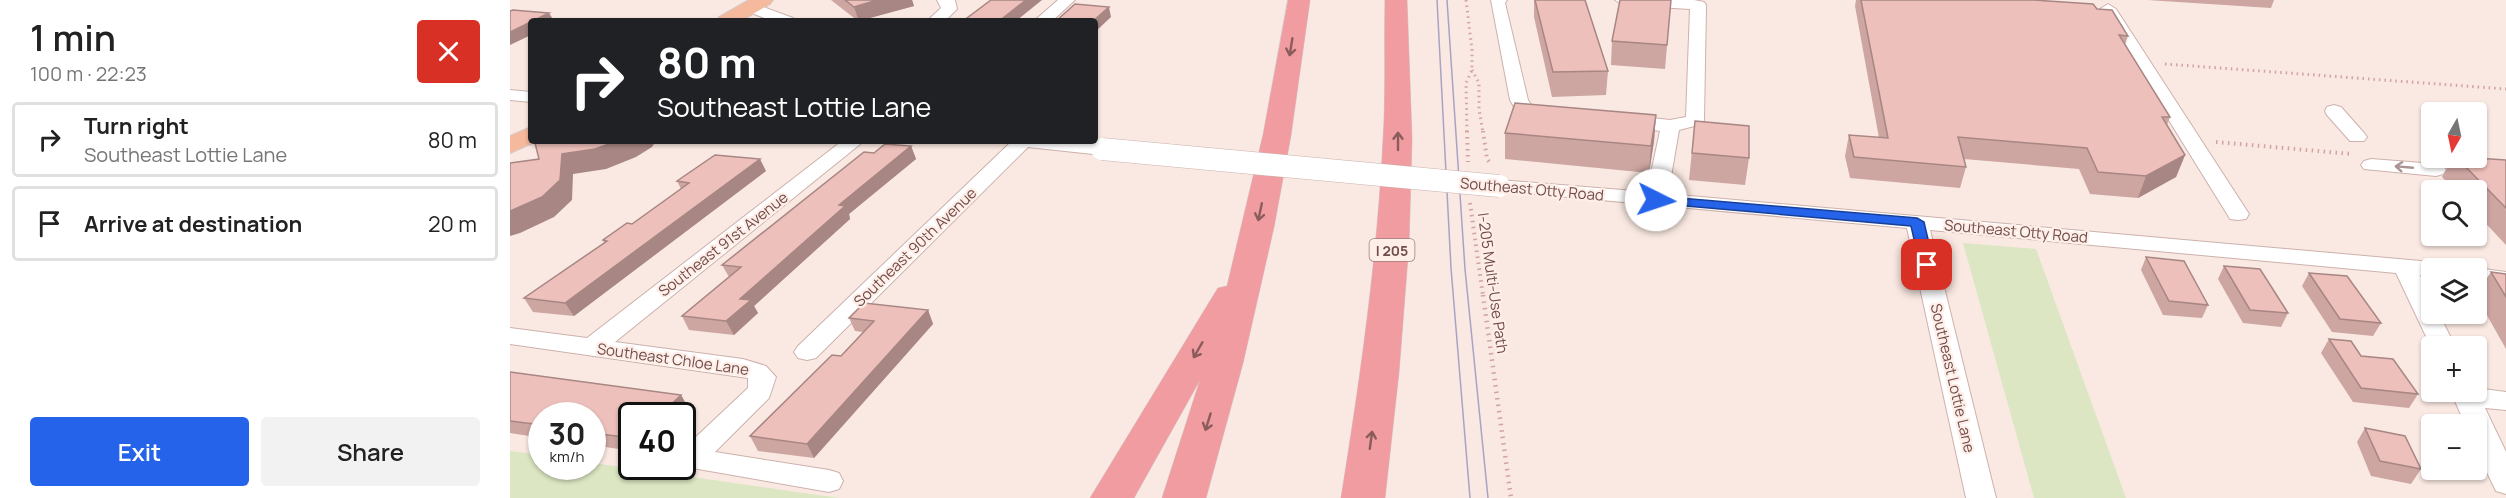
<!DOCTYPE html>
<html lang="en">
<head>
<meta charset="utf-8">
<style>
  :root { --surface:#fff; --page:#f2f2f2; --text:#222; --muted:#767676; --line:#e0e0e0; --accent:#2563eb }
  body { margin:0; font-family:Manrope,sans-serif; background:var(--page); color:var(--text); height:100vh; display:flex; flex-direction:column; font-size:22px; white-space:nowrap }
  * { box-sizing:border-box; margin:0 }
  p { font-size:20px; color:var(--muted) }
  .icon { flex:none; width:33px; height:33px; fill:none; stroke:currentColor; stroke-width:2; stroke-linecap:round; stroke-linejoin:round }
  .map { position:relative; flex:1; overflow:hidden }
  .drawer { display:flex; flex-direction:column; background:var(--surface); width:510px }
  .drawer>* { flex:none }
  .hud { position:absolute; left:18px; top:18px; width:570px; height:126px; border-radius:6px; box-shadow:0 2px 4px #0004; background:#202124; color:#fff; overflow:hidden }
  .needle { width:39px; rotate:189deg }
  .controls { position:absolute; left:1911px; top:102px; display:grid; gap:12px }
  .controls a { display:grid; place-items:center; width:66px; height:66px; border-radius:6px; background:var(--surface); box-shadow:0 2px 4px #0004; font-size:30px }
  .speed { position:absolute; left:18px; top:402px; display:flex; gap:12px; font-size:30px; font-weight:700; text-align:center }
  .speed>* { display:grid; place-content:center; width:78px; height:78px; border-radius:50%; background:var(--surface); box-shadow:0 2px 4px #0004; line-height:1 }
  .speed small { font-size:15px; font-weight:400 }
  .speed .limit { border:3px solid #111; border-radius:9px; background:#fff; color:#111 }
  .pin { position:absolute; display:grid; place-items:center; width:51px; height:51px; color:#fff; margin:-26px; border-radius:12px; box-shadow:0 3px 9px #0006 }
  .me { position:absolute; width:66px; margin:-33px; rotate:94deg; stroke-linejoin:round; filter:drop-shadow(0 0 4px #0008) }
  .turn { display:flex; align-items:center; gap:21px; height:126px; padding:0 30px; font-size:27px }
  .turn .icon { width:78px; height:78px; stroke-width:2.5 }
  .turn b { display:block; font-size:42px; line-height:51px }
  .round { display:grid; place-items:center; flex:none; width:63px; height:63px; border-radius:6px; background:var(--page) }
  .summary { display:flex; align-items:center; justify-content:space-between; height:102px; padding:0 30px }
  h1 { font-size:36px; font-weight:600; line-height:45px }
  .primary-button { display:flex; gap:12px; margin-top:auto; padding:12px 30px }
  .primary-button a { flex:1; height:69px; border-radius:6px; background:var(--accent); color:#fff; font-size:24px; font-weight:600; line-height:69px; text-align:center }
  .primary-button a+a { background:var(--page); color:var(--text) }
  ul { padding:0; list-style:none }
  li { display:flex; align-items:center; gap:18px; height:75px; margin:0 12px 9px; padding:0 18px; border:3px solid var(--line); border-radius:6px }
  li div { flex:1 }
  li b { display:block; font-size:22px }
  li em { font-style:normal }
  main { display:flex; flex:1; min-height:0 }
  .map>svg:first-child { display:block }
  .green { fill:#dce6c2 }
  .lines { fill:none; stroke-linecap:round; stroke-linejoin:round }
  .minor-casing { stroke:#cdb1ac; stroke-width:2 }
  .major-casing { stroke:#d4c9c9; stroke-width:2 }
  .highway-casing { stroke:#d4c9c9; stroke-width:1 }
  .path-far2 { stroke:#d2a39f; stroke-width:3; stroke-dasharray:1.5 4; stroke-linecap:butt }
  .path-far1 { stroke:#d2a39f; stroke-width:4; stroke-dasharray:1.5 4.5; stroke-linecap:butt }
  .path { stroke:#d2a39f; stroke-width:4.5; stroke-dasharray:1.5 5; stroke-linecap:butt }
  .minor { fill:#fff; fill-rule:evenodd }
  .major { fill:#f5ba9e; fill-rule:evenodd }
  .highway { fill:#f19ca0; fill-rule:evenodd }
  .tram { stroke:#a9a2c2; stroke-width:1.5 }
  .minor-bridge-casing { stroke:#cdb1ac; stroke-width:23; stroke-linecap:butt }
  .minor-bridge { stroke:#fff; stroke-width:22 }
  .wall { fill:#cda5a1 }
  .shaded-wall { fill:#a78683 }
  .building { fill:#eec0bb; stroke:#a78683; stroke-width:1.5 }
  .oneway { stroke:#8a5c5b }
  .oneway2 { stroke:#a99492 }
  .route { fill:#2563eb; stroke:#184099; stroke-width:1.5 }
  .labels { text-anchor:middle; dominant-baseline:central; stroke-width:4.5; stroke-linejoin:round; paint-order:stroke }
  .shield { fill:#feeee7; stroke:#9b7d79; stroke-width:1.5 }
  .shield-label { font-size:14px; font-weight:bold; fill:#704c4a }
  .street-label { font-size:15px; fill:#704c4a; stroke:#feeee7 }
</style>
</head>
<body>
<main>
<section class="drawer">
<div class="summary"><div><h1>1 min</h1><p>100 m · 22:23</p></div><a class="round" style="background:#d93025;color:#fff"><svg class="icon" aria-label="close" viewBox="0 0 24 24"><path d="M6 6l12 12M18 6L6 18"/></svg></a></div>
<ul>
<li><svg class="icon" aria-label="right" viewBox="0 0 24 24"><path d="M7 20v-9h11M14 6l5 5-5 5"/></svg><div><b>Turn right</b><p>Southeast Lottie Lane</p></div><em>80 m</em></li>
<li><svg class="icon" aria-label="arrive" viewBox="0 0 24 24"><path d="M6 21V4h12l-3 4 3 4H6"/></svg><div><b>Arrive at destination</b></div><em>20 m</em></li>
</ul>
<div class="primary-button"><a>Exit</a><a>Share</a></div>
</section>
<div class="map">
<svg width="1996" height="498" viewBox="0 0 1996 498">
  <rect width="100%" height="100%" fill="#fae9e2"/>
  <!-- green -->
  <g class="green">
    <polygon points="1453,243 1526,249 1616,498 1524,498"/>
    <polygon points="0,451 31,455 32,466 82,466 83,463 329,498 0,498"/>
  </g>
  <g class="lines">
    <!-- minor casing -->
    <g class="minor-casing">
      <g id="minor">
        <polygon points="427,0 445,0 447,9 435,21 417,21 431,8"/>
        <polygon points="548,0 565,0 542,21 524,21"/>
        <polygon points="981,0 997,0 995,3 1018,100 1023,108 1042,110 1044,114 1042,118 1035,120 1010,117 1000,100"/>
        <polygon points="1105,0 1184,0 1194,2 1196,5 1194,120 1192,124 1169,130 1158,194 1922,262 1930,264 1933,268 1922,268 1922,276 1910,275 1922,299 1922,314 1929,314 1945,346 1922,346 1922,349 1886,273 1420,230 1486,498 1456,498 1397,228 982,190 979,186 982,182 989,180 1137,192 1150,131 1109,125 1107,121 1109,117 1116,115 1160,120 1176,117 1180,9 1113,5"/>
        <polygon points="240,2 283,18 285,21 262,21 234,10 232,7 234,4"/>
        <polygon points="1598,4 1606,9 1739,214 1736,219 1728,220 1720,219 1717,214 1590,9"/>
        <polygon points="0,90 21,92 21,102 0,100"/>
        <polygon points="1824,105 1831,107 1854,133 1857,137 1854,141 1840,141 1817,115 1815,111 1817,107"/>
        <polygon points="332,141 354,141 105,342 233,359 256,366 266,377 259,398 205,452 319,470 329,473 333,481 329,489 319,492 171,466 172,450 238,388 238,378 0,344 0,328 77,338"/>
        <polygon points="502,141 572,141 599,145 602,149 599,153 592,155 518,147 306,358 297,360 288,358 284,352 288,346"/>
        <polygon points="1861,159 1926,164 1933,166 1936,170 1933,174 1926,176 1854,169 1851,165 1854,161"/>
        <polygon points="1964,268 1966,268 1996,272 1996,286 1966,282 1966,268"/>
        <polygon points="1966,388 1996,392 1996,410 1975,408 1996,452 1996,494 1986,491 1966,450 1966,424 1955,424 1941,392 1966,392"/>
      </g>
    </g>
    <!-- major casing -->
    <g class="major-casing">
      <g id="major">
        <polygon points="239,0 263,0 260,4 231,21 206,21 209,17"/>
        <polygon points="21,127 21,141 27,141 0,153 0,136"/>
      </g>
    </g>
    <!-- highway casing -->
    <g class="highway-casing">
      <g id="highway">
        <polygon points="778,0 800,0 781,135 764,227 733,363 696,498 652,498 690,380 624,498 580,498 703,296 708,288 717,286 753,135"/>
        <path d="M875,0H897L902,139L899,244L889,372L875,498H831C850,380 867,261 873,141C876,94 874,47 875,0Z"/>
      </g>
    </g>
    <!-- path-far2 -->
    <g class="path-far2">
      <polyline points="956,0 962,50 962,70 956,83 957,133"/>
      <polyline points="1655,64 1996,89"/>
      <polyline points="962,70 969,83 969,109 973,133"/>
    </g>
    <!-- path-far1 -->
    <g class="path-far1">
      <polyline points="957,131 958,162"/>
      <polyline points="973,131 977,159 981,164"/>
      <polyline points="1706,142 1842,154"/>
      <polyline points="960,203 973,296"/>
    </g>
    <!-- path -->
    <polyline class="path" points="973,295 1001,498"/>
    <!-- minor -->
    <use href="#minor" class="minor"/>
    <!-- major -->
    <use href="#major" class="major"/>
    <!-- highway -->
    <use href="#highway" class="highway"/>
    <!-- tram -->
    <g class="tram">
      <polyline points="927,0 941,268 960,498"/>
      <polyline points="937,0 955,269 978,498"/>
    </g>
    <!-- minor-bridge casing -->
    <g class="minor-bridge-casing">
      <polyline id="minor-bridge" points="592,149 989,186"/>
    </g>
    <!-- minor-bridge -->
    <use href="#minor-bridge" class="minor-bridge"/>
  </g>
  <!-- wall -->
  <g class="wall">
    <polygon points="321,0 402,0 404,6 348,21"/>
    <polygon points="1024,0 1075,0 1098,71 1096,95 1042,97 1024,17"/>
    <polygon points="1161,0 1155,69 1101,65 1102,41"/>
    <polygon points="1346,0 1523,0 1587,9 1618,36 1615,45 1660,117 1657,125 1675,155 1666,177 1628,198 1580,194 1569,169 1454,159 1456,167 1450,188 1340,178 1335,156 1339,135 1369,138 1345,6"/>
    <polygon points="1637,0 1764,0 1761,8"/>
    <polygon points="1146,115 1144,141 1139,173 995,159 995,133"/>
    <polygon points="1185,121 1239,158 1235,185 1179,180"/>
    <polygon points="1922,145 1922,158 1965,158 1996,160 1996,245 1966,213 1966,190 1945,190 1932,177 1937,168 1935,165 1917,161 1914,158"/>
    <polygon points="401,146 406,159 339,214 340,219 244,306 248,313 224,335 179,330 172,316 219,277 212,265 364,153"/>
    <polygon points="256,171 64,316 23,312 14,298 94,243 93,240 122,224 171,189 167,181"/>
    <polygon points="1636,257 1698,305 1692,318 1653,315 1631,270"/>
    <polygon points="1714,266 1778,313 1771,327 1733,323 1708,279"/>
    <polygon points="1981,272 1996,274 1996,349 1966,296 1966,294"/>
    <polygon points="1799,273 1871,323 1863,336 1822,332 1792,286"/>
    <polygon points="418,310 423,324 304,458 248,451 240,436 331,356 353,332 345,331 339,318"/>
    <polygon points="1819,339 1851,356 1908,394 1899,408 1843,402 1811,353"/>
    <polygon points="0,372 171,395 179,409 122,416 122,451 82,445 82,416 32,416 32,438 0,433"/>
    <polygon points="1855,428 1911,469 1901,484 1861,476 1847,442"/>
  </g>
  <!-- shaded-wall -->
  <g class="shaded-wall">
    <polygon points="367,0 402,0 404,6 349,21 344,7"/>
    <polygon points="516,0 532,0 506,21 489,21"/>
    <polygon points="599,7 601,17 585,32 585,21 583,21"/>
    <polygon points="39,13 44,21 22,21"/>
    <polygon points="21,21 21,35 0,45 0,32"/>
    <polygon points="1146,115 1144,141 1139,173 1141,146"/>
    <polygon points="107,141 146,141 142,147 126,157 96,169 63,174 62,200 44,217 10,233 0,236 0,211 52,154"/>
    <polygon points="401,146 406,159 339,214 340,219 244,306 248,313 224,335 216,321 230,299 329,205"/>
    <polygon points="1675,155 1666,177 1628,198 1636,176"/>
    <polygon points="250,159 256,171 64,316 55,303"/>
    <polygon points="418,310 423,324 304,458 297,444"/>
    <polygon points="171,395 179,409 172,416 149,416"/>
  </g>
  <!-- building -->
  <g class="building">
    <polygon points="335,0 367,0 344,7"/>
    <polygon points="481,0 516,0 489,21 453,21"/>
    <polygon points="1025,0 1075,0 1098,71 1043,72"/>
    <polygon points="1110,0 1161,0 1157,45 1102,41"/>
    <polygon points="1351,0 1523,0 1583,4 1587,9 1602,10 1618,36 1609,35 1660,117 1652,117 1675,155 1636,176 1588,172 1577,148 1448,137 1456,167 1344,157 1339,135 1378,138"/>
    <polygon points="565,4 599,7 583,21 546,21"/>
    <polygon points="3,10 39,13 0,32 0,11"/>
    <polygon points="1005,103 1146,115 1141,146 995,133"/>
    <polygon points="1185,121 1239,126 1239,158 1182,153"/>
    <polygon points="26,141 107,141 85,149 52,154 50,180 32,197 0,211 0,163 29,159 25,143"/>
    <polygon points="375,144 401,146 329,205 335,206 230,299 241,300 216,321 172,316 231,267 212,265 354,152 364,153"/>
    <polygon points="205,155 250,159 55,303 14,298 97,241 93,240 117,223 122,224 179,183 167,181"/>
    <polygon points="1947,158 1965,158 1996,160 1996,208"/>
    <polygon points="1636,257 1674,261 1698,305 1659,301"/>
    <polygon points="1714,266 1750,269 1778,313 1740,310"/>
    <polygon points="1981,272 1996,274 1996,297"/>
    <polygon points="1799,273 1837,276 1871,323 1830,319"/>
    <polygon points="354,303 418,310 297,444 240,436 322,355 331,356 364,321 339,318"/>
    <polygon points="1819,339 1841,341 1851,356 1883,359 1908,394 1851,388"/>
    <polygon points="0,372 171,395 149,416 122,416 122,438 82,433 82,416 32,416 32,425 0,421"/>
    <polygon points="1855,428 1895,436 1911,469 1870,461"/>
  </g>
  <!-- one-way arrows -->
  <defs><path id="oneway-shaft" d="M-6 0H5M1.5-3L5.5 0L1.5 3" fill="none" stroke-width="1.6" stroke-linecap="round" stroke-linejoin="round" transform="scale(1.5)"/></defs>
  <g class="oneway">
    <use href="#oneway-shaft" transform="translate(781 47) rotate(99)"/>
    <use href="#oneway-shaft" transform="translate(888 141) rotate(-90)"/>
    <use href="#oneway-shaft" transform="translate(750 212) rotate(102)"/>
    <use href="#oneway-shaft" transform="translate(688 350) rotate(120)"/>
    <use href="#oneway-shaft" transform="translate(698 422) rotate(107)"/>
    <use href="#oneway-shaft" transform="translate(861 440) rotate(-82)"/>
  </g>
  <use class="oneway2" href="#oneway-shaft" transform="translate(1894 167) rotate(-175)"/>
  <!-- route -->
  <polygon class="route" points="1146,196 1407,218 1414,222 1424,265 1417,269 1410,265 1401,226 1142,203 1140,200"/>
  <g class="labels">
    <!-- shield labels -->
    <rect class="shield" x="859.5" y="239" width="45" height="22" rx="4.5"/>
    <g class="shield-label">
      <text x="882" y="250">I 205</text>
    </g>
    <!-- street labels -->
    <g class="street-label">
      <text transform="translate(1022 189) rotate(5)">Southeast Otty Road</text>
      <text transform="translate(1506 231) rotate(5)">Southeast Otty Road</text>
      <text transform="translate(213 244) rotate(-38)">Southeast 91st Avenue</text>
      <text transform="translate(405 247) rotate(-44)">Southeast 90th Avenue</text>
      <text transform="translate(983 283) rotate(82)">I-205 Multi-Use Path</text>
      <text transform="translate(163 359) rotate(8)">Southeast Chloe Lane</text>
      <text transform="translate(1443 378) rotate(77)">Southeast Lottie Lane</text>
    </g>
  </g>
</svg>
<div class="controls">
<a><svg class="needle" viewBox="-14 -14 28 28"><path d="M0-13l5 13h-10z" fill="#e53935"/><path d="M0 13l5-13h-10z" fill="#767676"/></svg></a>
<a><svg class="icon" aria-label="search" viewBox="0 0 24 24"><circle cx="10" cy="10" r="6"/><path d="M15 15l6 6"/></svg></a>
<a><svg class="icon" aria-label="layers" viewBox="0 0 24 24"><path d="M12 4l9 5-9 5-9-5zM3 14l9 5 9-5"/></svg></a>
<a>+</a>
<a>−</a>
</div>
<div class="speed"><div>30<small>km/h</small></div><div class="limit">40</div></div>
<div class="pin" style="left:1417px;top:265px;background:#d93025"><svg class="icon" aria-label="arrive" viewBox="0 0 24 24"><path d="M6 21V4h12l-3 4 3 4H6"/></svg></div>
<svg class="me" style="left:1146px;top:200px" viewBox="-20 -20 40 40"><circle r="19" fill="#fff"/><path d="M0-13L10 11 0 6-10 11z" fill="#2563eb"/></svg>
<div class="hud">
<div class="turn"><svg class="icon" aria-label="right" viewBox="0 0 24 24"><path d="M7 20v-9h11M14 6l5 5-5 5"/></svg><div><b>80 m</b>Southeast Lottie Lane</div></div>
</div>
</div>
</main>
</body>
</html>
